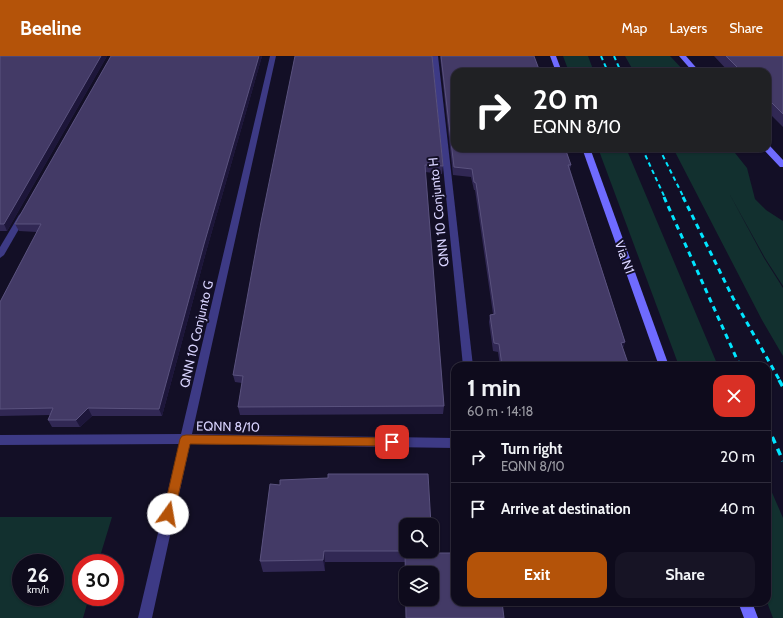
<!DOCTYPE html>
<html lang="en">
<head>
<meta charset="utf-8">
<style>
  :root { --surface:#0e0b1c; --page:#171425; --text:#f1f3f6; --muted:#9b9ba3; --line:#2e2b3b; --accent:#b45309 }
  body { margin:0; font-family:Cabin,sans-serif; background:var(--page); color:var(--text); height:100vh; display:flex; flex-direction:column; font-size:15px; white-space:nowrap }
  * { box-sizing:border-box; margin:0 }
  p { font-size:13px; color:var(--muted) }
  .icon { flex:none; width:22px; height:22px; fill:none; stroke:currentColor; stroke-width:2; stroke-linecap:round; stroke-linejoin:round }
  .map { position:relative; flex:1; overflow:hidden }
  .side { position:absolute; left:451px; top:306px; width:320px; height:244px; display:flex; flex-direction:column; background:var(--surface); border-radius:12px; box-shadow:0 1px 3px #0004,0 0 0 1px var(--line) }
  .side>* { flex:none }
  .banner { position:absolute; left:451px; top:12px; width:320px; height:84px; border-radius:12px; box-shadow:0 1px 3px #0004,0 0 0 1px var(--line); background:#202124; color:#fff; overflow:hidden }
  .tools { position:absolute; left:399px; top:462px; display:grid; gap:8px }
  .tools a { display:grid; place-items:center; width:40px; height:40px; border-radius:8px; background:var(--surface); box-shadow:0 1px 3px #0004,0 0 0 1px var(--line); font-size:20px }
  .speed { position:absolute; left:12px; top:498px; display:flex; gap:8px; font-size:20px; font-weight:700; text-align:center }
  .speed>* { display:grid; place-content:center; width:52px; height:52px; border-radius:50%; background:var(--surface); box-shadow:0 1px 3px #0004,0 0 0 1px var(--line); line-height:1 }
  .speed small { font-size:10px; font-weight:400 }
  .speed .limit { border:6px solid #d22; background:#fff; color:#111 }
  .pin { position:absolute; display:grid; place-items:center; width:34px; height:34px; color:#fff; margin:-17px; border-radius:8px; box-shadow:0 2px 6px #0006 }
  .me { position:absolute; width:44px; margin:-22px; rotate:13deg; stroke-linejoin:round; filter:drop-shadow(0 0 3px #0008) }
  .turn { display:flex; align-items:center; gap:14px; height:84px; padding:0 16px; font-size:18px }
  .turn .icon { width:52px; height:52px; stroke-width:2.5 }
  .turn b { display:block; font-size:28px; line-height:34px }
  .round { display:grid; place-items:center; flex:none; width:42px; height:42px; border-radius:12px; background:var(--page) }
  .overview { display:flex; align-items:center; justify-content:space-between; height:68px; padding:0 16px }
  h1 { font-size:24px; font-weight:800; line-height:30px }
  .cta { display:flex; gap:8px; margin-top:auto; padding:8px 16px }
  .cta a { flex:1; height:46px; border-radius:12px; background:var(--accent); color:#fff; font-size:16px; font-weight:800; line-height:46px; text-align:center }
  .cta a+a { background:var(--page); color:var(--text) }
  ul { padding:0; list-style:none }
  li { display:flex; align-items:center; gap:12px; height:52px; padding:0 16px; border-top:1px solid var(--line) }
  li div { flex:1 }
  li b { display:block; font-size:15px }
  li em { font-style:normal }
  header { display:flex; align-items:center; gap:24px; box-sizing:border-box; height:56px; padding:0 20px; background:var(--accent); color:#fff }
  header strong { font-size:19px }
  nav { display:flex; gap:22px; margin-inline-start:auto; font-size:14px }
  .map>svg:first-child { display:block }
  .green { fill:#12302f; fill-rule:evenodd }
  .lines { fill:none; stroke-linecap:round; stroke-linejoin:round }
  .street { fill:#3d3a85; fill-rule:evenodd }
  .secondary { fill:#6f6bff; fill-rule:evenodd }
  .rail-far2 { stroke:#00e5ff; stroke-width:2; stroke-dasharray:4.5 3.5; stroke-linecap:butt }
  .rail-far1 { stroke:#00e5ff; stroke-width:3; stroke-dasharray:5.5 4.5; stroke-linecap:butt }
  .rail { stroke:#00e5ff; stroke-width:3.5; stroke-dasharray:7 6; stroke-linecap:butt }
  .wall { fill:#312854 }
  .shaded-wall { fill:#1d163a }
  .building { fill:#433a66; stroke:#5a527e; fill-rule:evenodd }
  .route { fill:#b45309; stroke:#753606 }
  .labels { text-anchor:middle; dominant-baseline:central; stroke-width:4; stroke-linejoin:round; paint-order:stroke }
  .street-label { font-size:13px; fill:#d9d4ff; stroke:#130f26 }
</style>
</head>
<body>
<header>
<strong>Beeline</strong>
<nav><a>Map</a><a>Layers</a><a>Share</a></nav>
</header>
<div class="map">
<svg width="783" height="562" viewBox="0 0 783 562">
  <rect width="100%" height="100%" fill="#130f26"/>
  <!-- green -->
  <g class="green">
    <polygon points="563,0 588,0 594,16 569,16"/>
    <polygon points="625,0 670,0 685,16 634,16"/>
    <polygon points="598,92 626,92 718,310 679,310"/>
    <polygon points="673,92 753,92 757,96 735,97 747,112 755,143 766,154 783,165 783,230 765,202 729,137 764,202 783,232 783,300 762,264"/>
    <polygon points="767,425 783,462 783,562 773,562 767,546"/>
    <path d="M0,461H112L98,507H81V541H89L83,562H0ZM21,507H55V541H21Z"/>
  </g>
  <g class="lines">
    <!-- street -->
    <g class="street">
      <polygon points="270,0 276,0 192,378 455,382 455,392 190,388 152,562 138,562 179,388 0,389 0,379 181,378"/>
      <polygon points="432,0 438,0 473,310 463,310"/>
      <polygon points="23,156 27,159 4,199 0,202 0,191 19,159"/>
    </g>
    <!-- secondary -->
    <g class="secondary">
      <polygon points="550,0 556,0 562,16 556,16"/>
      <polygon points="679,0 686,0 700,16 693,16"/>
      <polygon points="767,90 770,90 783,104 783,111 780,111 764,94 763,92 767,92"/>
      <polygon points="582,92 590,92 669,310 659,310"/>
      <polygon points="738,546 752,546 758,562 744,562"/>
    </g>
    <!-- rail-far2 -->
    <g class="rail-far2">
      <polyline points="601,0 608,16"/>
      <polyline points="614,0 621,16"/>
      <polyline points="642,92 665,142"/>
      <polyline points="659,92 684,142"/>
    </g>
    <!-- rail-far1 -->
    <g class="rail-far1">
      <polyline points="664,141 740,310"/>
      <polyline points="683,141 733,242 780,325"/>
    </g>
    <!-- rail -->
    <g class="rail">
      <polyline points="779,324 783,331"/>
      <polyline points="767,369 783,405"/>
    </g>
  </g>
  <!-- wall -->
  <g class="wall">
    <polygon points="0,0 107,0 7,175 0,175"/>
    <polygon points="111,0 262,0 206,196 162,360 92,360 80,371 52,371 48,364 50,359 0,360 0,246 37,176 19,175 15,168"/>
    <polygon points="295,0 443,110 442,118 425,116 444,350 443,358 240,359 238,351 242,327 235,326 233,319"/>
    <polygon points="440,0 534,0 571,109 570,113 625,286 623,292 629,310 500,310 498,296 493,295 489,266 490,259 493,258 475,134 474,134 471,121 453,119"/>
    <polygon points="714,0 783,0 783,71 767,55 767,16 729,16"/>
    <polygon points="270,428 432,497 504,562 406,562 405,506 325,506 325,515 263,516 260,505"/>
  </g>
  <!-- shaded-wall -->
  <g class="shaded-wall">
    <polygon points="101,0 107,0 7,175 4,168"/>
    <polygon points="259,0 262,0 206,196 162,360 159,353 204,188"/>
    <polygon points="625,286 622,294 621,287"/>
    <polygon points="88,352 92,360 80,371 76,364"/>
    <polygon points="324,495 325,506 325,515 323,504"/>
  </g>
  <!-- building -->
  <g class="building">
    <polygon points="0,0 101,0 4,168 0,168"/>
    <polygon points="111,0 259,0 204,188 159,353 88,352 76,364 48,364 53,352 0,353 0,246 41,168 15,168"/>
    <polygon points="295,0 432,0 443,110 425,109 444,350 238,351 243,320 233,319 261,166"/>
    <polygon points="441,0 534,0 540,16 455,16 455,92 565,92 571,109 568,109 625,286 621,287 629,310 502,310 499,288 494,287 490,259 495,258 476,127 474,126 472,113 454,111"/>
    <polygon points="726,0 783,0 783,58 767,42 767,16 742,16"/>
    <path d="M328,418H428L431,469H406V495H432V487V497H455V546H502L504,562H406L405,495H324L323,504L260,505L270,428L280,429V424L328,422ZM406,517H432V543H406Z"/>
  </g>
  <!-- route -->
  <polygon class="route" points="186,379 392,382 395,383 397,386 395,389 392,390 190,388 174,458 172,461 168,463 165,461 163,458 180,383 182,380"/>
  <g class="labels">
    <!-- street labels -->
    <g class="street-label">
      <text transform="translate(438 156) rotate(-96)">QNN 10 Conjunto H</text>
      <text transform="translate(625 201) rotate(70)">Via N1</text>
      <text transform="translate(196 278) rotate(-77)">QNN 10 Conjunto G</text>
      <text transform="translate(228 370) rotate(1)">EQNN 8/10</text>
    </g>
  </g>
</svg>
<div class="tools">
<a><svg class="icon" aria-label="search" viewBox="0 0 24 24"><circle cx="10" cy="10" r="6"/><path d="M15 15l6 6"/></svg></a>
<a><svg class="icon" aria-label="layers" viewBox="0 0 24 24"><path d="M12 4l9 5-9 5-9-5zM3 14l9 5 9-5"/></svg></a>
</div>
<div class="speed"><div>26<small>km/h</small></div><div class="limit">30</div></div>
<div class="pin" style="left:392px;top:386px;background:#d93025"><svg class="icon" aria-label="arrive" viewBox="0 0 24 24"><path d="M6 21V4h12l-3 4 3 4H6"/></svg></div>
<svg class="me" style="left:168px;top:458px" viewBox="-20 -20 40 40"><circle r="19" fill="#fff"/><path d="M0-13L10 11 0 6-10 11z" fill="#b45309"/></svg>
<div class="banner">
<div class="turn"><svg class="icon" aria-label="right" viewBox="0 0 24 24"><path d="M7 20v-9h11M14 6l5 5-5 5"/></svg><div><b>20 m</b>EQNN 8/10</div></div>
</div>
<section class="side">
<div class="overview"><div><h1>1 min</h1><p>60 m · 14:18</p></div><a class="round" style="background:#d93025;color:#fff"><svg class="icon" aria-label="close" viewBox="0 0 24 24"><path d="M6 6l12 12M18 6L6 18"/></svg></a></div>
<ul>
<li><svg class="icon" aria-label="right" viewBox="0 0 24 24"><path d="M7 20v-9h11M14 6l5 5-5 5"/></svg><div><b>Turn right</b><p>EQNN 8/10</p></div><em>20 m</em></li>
<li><svg class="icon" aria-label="arrive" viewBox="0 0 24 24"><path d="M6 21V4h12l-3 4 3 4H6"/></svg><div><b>Arrive at destination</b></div><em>40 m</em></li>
</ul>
<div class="cta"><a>Exit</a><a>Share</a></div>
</section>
</div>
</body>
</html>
